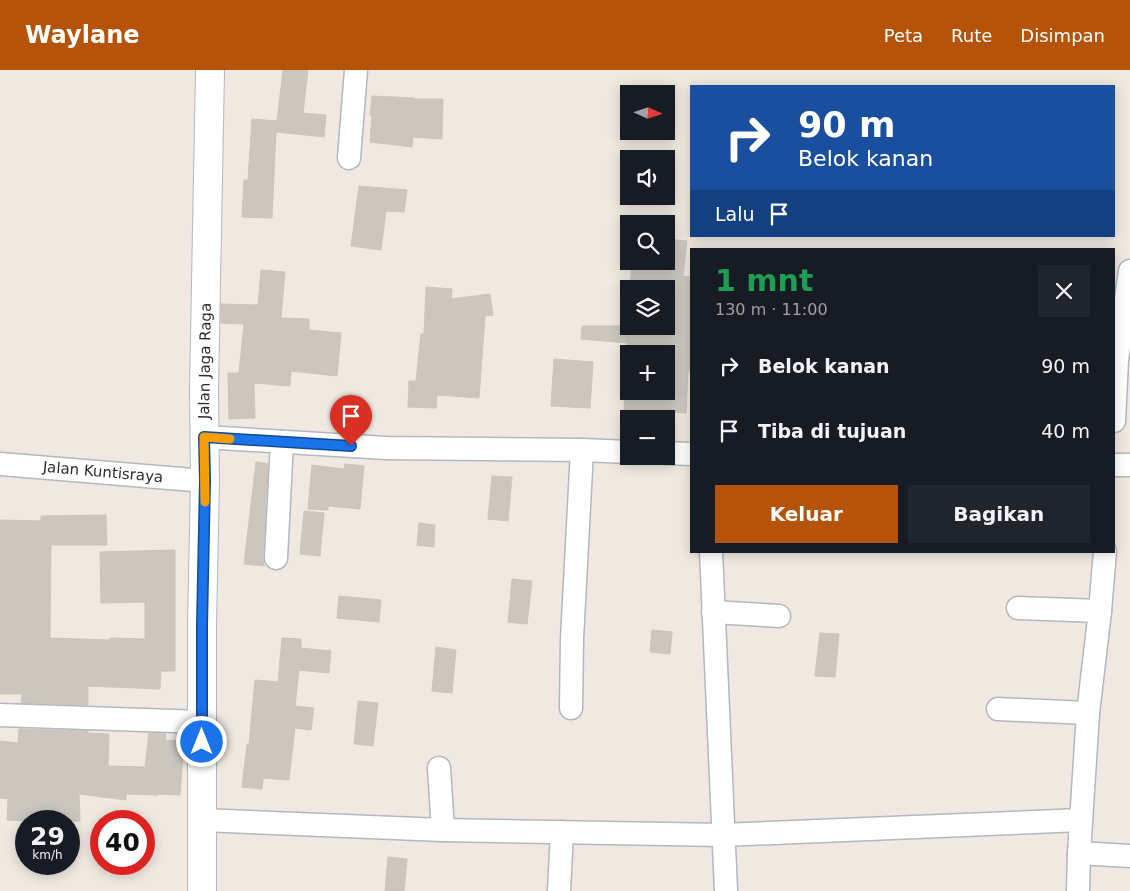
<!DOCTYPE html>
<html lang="id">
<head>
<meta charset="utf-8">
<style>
  :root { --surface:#171b24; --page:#20242c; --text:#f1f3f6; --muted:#9ea1a6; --accent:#b45309 }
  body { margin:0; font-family:"DejaVu Sans",sans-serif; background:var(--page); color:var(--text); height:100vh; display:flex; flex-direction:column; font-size:19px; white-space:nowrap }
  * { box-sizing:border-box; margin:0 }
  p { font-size:16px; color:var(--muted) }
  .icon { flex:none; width:28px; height:28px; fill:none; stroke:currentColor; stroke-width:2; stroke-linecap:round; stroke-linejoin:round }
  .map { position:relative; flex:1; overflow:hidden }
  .side { position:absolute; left:690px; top:178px; width:425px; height:305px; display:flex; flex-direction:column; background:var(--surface); border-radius:0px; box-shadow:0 2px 12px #0003 }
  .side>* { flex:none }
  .banner { position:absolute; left:690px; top:15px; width:425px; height:152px; border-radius:0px; box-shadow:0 2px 12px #0003; background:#1a4fa0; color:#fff; overflow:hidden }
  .needle { width:32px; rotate:93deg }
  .tools { position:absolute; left:620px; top:15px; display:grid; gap:10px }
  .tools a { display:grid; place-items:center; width:55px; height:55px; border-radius:0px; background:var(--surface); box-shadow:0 2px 12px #0003; font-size:25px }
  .speed { position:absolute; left:15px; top:740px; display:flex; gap:10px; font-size:25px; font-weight:700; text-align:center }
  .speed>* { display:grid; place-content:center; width:65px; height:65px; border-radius:50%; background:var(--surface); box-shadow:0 2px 12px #0003; line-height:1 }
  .speed small { font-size:12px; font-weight:400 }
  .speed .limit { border:8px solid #d22; background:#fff; color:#111 }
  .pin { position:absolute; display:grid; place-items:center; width:42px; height:42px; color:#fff; margin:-51px -21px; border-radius:50% 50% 50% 0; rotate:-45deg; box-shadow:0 0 5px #0007 }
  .pin .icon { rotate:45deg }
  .me { position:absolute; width:55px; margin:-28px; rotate:0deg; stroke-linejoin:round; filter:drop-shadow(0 0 4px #0008) }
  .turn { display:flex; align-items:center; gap:18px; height:105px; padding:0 25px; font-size:22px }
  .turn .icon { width:65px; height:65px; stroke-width:2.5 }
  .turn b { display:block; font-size:35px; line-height:42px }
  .then { display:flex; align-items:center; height:48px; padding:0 25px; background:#0003; gap:10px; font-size:19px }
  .round { display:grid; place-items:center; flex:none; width:52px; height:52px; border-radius:0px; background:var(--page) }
  .headline { display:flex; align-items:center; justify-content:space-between; height:85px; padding:0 25px }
  h1 { font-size:30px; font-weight:700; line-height:38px; color:#1e9e55 }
  .action { display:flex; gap:10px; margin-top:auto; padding:10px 25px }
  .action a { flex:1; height:58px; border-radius:0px; background:var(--accent); color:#fff; font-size:20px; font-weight:700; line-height:58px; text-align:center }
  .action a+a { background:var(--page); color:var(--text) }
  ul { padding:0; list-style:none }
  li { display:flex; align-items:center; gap:15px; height:65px; padding:0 25px }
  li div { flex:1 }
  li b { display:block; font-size:19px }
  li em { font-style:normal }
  header { display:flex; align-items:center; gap:30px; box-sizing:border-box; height:70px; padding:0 25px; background:var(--accent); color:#fff }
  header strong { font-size:24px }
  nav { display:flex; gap:28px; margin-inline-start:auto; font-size:18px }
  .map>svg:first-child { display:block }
  .building { fill:#cbc7bf; stroke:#cbc5ba }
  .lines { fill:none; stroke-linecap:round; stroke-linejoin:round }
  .minor-casing { stroke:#b4b7c1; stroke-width:25 }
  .tertiary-casing { stroke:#b4b7c1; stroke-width:30 }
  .minor { stroke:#fff; stroke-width:22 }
  .tertiary { stroke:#fff; stroke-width:28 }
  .route-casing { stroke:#114b97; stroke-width:12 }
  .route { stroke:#1a73e8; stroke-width:9 }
  .slow { stroke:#f59e0b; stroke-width:9 }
  .labels { text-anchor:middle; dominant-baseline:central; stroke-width:4; stroke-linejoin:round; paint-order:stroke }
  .street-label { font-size:15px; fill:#2e2e2e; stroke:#fff }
</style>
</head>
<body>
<header>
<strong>Waylane</strong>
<nav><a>Peta</a><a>Rute</a><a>Disimpan</a></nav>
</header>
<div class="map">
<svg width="1130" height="821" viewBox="0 0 1130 821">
  <rect width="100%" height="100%" fill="#efe9e1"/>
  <!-- building -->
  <g class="building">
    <polygon points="283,0 308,0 303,43 326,45 324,67 276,62 272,148 242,147 244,110 248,110 252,49 277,51"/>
    <polygon points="372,26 414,28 414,29 443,29 442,69 413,67 412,77 370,72 372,45 370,45"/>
    <polygon points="359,116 407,120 404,142 386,141 381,180 351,176"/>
    <polygon points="666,169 687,171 683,206 691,207 691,301 688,301 686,343 624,340 625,321 666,321 666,284 627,284 627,273 581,269 582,256 666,256 666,219 630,219 632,191 666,191"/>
    <polygon points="261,200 285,202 281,248 309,249 309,260 341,263 337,306 291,301 290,316 254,313 255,348 229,349 228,303 239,303 244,254 221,253 221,234 258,235"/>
    <polygon points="426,217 452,219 451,229 490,224 493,245 485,246 479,328 437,325 436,338 408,337 409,311 416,311 421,264 424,264"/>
    <polygon points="554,289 593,292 590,338 551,336"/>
    <polygon points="256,392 268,394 263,487 264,496 244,494"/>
    <polygon points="345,394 364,396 360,439 328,436 328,440 308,439 312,395 344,399"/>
    <polygon points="492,406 512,407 508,451 488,449"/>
    <polygon points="304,441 324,443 320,486 300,484"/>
    <polygon points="106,445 107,475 51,475 50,568 110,570 110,568 145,569 145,532 101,533 100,482 175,480 175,601 161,601 160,619 88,616 88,635 21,633 22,624 0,624 0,450 41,451 41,446"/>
    <polygon points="419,453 435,455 434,477 417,475"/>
    <polygon points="512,509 532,511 527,554 508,552"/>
    <polygon points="339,526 381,530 379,552 337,548"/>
    <polygon points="652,560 672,562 670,584 650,582"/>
    <polygon points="820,563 839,564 835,607 815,606"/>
    <polygon points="282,568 301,569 301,578 331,581 329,603 299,600 295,636 314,638 311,660 295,658 289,710 263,708 262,719 242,717 247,674 249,674 255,610 278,612"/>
    <polygon points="436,577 456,580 452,623 432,621"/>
    <polygon points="358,631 378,633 373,676 354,674"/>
    <polygon points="19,659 88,661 88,663 109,664 108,696 145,697 149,663 166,664 165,670 184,671 180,725 158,724 158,725 126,724 126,730 79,724 80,751 38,751 7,750 8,729 0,728 0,671 18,673"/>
    <polygon points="388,787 407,789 404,821 385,821"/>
  </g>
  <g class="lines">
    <!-- minor casing -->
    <g class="minor-casing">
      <g id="minor">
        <polyline points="349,88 356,0"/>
        <polyline points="1114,351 1117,290 1130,201"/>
        <polyline points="204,367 386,378 582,380 629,382"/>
        <polyline points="666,383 691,384"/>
        <polyline points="0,394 205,411"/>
        <polyline points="1114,395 1130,395"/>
        <polyline points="711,481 726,821"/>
        <polyline points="276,488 282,372"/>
        <polyline points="1018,538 1100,541"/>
        <polyline points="713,542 779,546"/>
        <polyline points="571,638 572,569 582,380"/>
        <polyline points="998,639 1088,643"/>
        <polyline points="0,645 202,652"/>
        <polyline points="439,698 443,760"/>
        <polyline points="202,750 443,760 723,765 1081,750"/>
        <polyline points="1079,783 1130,786"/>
        <polyline points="559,821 562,762"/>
        <polyline points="1078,821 1079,783 1088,643 1100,541 1105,481"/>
      </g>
    </g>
    <!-- tertiary casing -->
    <g class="tertiary-casing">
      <polyline id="tertiary" points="202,821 202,555 205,411 204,320 210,0"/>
    </g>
    <!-- minor -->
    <use href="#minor" class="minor"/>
    <!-- tertiary -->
    <use href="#tertiary" class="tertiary"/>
  </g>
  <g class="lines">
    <!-- route casing -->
    <g class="route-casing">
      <polyline id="route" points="202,672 202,555 205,411 204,367 351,376"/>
    </g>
    <!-- route -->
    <use href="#route" class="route"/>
    <!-- slow -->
    <polyline class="slow" points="205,432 204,367 230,369"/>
  </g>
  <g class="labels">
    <!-- street labels -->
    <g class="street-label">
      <text transform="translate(205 291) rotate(-89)">Jalan Jaga Raga</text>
      <text transform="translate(103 402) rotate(5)">Jalan Kuntisraya</text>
    </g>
  </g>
</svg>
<div class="tools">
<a><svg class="needle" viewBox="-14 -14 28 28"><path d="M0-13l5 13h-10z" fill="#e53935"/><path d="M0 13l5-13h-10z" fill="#9ea1a6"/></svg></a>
<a><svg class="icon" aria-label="sound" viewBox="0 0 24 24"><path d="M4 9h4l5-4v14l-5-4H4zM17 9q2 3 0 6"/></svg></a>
<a><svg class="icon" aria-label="search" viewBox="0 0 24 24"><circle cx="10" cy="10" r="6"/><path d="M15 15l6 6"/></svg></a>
<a><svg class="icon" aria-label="layers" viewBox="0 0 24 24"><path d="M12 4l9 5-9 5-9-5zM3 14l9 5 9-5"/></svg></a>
<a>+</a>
<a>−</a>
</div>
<div class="speed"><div>29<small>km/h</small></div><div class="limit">40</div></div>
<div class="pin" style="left:351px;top:376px;background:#d93025"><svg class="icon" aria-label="arrive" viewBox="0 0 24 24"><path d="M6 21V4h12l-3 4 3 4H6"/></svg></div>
<svg class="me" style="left:202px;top:672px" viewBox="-20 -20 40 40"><circle r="17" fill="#1a73e8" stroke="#fff" stroke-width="3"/><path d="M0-11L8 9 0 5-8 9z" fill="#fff"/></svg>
<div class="banner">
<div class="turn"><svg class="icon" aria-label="right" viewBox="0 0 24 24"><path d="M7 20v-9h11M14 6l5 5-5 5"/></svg><div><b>90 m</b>Belok kanan</div></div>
<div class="then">Lalu<svg class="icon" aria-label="arrive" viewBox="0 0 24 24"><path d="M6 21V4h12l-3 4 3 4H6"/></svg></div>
</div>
<section class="side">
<div class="headline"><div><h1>1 mnt</h1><p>130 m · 11:00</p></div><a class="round"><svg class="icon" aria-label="close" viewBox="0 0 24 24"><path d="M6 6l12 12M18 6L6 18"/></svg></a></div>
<ul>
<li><svg class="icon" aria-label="right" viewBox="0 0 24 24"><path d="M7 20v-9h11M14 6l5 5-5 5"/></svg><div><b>Belok kanan</b></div><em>90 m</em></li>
<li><svg class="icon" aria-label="arrive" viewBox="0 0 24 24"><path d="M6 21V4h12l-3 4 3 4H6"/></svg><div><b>Tiba di tujuan</b></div><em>40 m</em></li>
</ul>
<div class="action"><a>Keluar</a><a>Bagikan</a></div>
</section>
</div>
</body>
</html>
